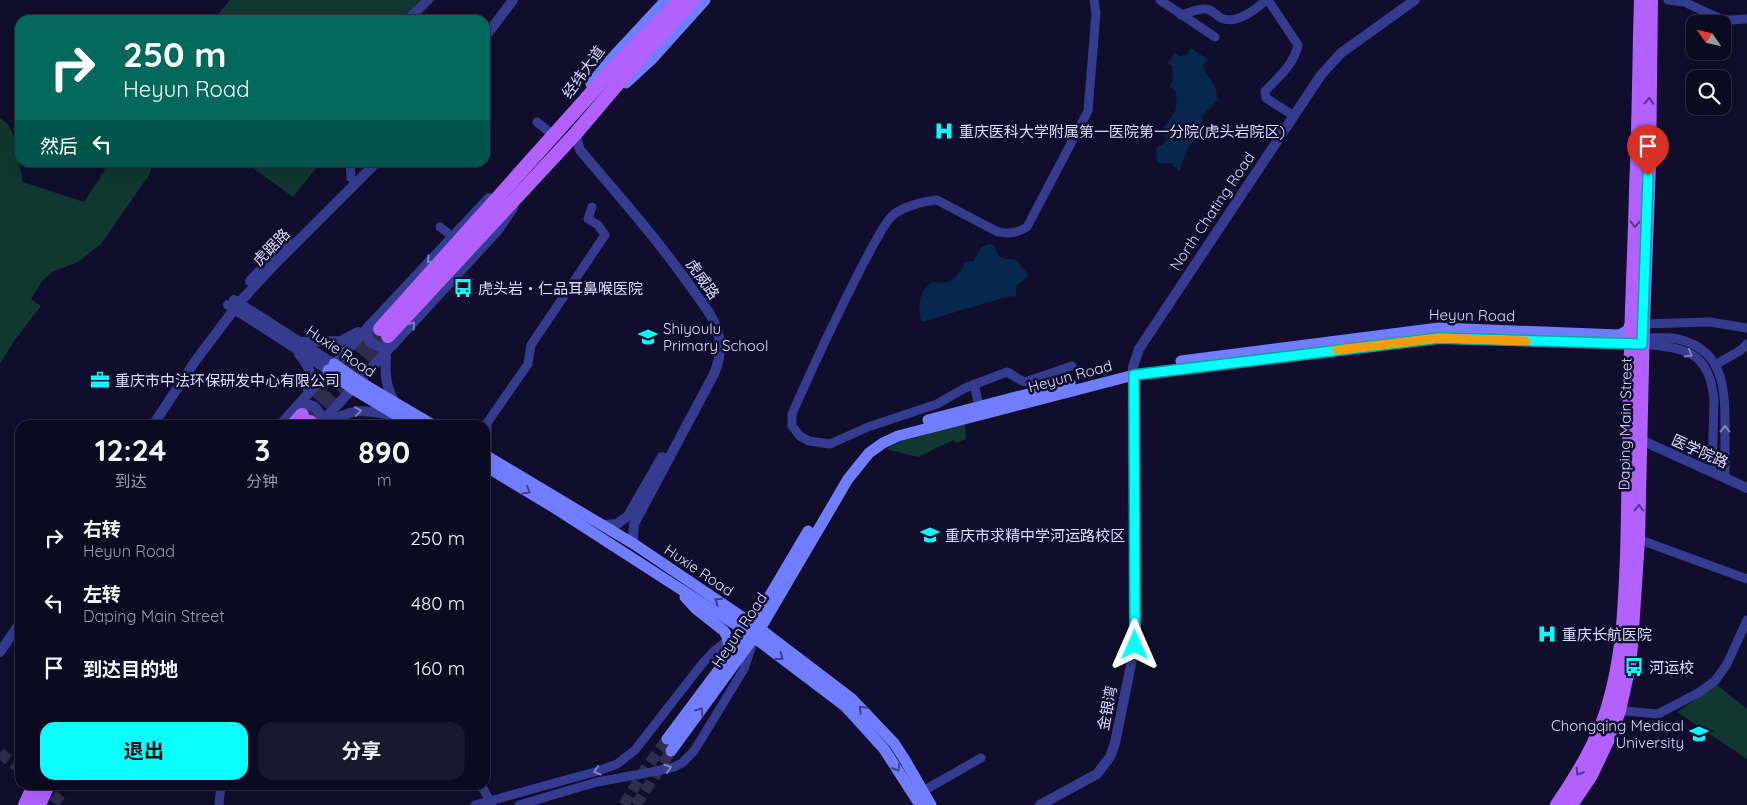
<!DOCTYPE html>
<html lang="zh">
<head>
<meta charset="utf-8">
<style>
  :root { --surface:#0c0a21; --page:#1a182e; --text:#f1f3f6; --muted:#9a9aa5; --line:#2c2b3f; --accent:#06fffc }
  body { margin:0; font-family:Quicksand,"Noto Sans SC",sans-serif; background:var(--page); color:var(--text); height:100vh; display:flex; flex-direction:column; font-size:19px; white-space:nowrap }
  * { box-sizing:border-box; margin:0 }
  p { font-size:16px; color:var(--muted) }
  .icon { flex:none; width:28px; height:28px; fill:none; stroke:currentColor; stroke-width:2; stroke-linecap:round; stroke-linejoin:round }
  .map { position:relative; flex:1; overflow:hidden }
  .drawer { position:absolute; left:15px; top:420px; width:475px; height:370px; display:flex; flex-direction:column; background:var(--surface); border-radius:15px; box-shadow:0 5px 20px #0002,0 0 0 1px var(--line) }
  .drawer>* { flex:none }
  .banner { position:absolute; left:15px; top:15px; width:475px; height:152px; border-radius:15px; box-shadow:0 5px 20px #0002,0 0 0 1px var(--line); background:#00695c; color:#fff; overflow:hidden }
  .needle { width:32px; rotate:304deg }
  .buttons { position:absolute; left:1686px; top:15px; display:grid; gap:10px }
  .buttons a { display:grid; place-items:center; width:45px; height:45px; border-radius:10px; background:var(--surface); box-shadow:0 5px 20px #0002,0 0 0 1px var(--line); font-size:25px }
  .pin { position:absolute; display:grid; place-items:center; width:42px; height:42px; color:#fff; margin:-51px -21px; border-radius:50% 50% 50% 0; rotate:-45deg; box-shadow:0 0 5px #0007 }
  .pin .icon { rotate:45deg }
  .me { position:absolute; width:55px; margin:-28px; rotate:0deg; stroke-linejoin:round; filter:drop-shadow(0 0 4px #0008) }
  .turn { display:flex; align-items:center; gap:18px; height:105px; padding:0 25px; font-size:22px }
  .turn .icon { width:65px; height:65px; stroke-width:2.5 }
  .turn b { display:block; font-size:35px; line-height:42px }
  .then { display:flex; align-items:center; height:48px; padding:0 25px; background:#0003; gap:10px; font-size:19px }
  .eta { display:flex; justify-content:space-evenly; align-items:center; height:85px; text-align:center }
  .eta b { font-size:30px; font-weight:700; line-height:35px }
  .button { display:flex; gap:10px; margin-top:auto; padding:10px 25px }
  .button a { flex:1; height:58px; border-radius:15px; background:var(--accent); color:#111; font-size:20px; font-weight:700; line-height:58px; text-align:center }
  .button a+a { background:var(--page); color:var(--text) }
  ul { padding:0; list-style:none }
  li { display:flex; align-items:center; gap:15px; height:65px; padding:0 25px }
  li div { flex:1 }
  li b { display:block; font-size:19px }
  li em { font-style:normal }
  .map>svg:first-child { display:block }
  .green { fill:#113731 }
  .water { fill:#06284e }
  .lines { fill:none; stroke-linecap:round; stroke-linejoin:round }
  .secondary-tunnel { stroke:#2e2d4c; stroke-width:11; stroke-dasharray:11 5.5; stroke-linecap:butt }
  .primary-tunnel { stroke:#2e2d4c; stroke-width:14; stroke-dasharray:14 7; stroke-linecap:butt }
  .minor { stroke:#353c8f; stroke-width:9 }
  .tertiary { stroke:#353c8f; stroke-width:10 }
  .secondary { stroke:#717dff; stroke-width:11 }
  .primary { stroke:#b261ff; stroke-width:14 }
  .oneway { stroke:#59338b }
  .oneway2 { stroke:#7f83c1 }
  .oneway3 { stroke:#3c408b }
  .route-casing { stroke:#04a6a4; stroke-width:12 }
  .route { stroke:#06fffc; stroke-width:9 }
  .slow { stroke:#f59e0b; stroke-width:9 }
  .labels { text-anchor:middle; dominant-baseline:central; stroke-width:5; stroke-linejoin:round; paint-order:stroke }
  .street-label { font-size:15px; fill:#dadaff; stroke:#100e2c }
  .poi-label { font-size:15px; fill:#dadaff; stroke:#100e2c; text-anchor:start }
</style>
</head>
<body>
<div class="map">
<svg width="1747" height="805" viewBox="0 0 1747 805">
  <rect width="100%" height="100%" fill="#100e2c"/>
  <!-- green -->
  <g class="green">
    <polygon points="230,0 435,0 415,20 213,20"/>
    <polygon points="0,118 8,124 20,150 19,163 23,182 84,202 107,167 107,163 153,162 153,164 149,175 101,244 78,262 52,272 42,281 31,299 41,306 14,341 0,364"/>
    <polygon points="257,163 257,162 320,163 293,197 253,168"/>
    <polygon points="965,424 966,439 956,443 953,440 918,457 886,449 902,441"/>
    <polygon points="1717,685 1747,709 1747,759 1677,712"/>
  </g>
  <!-- water -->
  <g class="water">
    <path d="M1191,48L1209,60L1203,64L1206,74L1215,85L1218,100L1203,115L1201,125L1206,134C1201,138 1196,139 1192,143C1185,150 1183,162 1180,171L1171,163H1157L1156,148L1164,144L1167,140L1161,130C1172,121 1182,102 1174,89L1169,87L1173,80L1172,66L1167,63L1173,56V53L1180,56L1187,55Z"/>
    <path d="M989,244L994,245C999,260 1002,258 1016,260L1029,276L1016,286V296L1006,297L922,322C917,307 919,290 932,282C951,286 957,278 965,262L974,261L981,247Z"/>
  </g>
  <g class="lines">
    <!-- secondary-tunnel -->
    <g class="secondary-tunnel">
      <polyline points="0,753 20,769"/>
      <polyline points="40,785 65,805"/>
      <polyline points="624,805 642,774 667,739"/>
      <polyline points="636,805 671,751"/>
    </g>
    <!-- primary-tunnel -->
    <g class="primary-tunnel">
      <polyline points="302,415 380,329"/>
      <polyline points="310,422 387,338"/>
    </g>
    <!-- minor -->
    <g class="minor">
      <polyline points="1160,0 1215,37"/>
      <path d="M1268,0L1298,45C1294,64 1279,77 1265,91L1266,98L1294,116"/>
      <polyline points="1668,0 1684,2 1721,19 1730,20 1747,19"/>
      <path d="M1181,15C1188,13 1197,9 1204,9C1212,8 1215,15 1221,18C1237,25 1255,10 1266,0"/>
      <polyline points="407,20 428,0"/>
      <polyline points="537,122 554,136"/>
      <polyline points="350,162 351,178"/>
      <polyline points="440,227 452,236"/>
      <polyline points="1643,324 1710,322 1747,328"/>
      <path d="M1638,340L1642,338C1656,338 1672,336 1685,341C1725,354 1725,393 1725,428C1725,445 1725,461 1725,478"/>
      <path d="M1642,344C1686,348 1710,351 1714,401L1712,472"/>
      <polyline points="1715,365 1741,350 1747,344"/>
      <path d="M1072,366L1025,382C1018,380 1014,375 1007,372L965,388L937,404L868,427L830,444L809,441L800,436L792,426V414C814,364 837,315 862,266C870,252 881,228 891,217C900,207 925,201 937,200L998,232C1010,234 1017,233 1027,227L1088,111L1096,13L1094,0"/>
      <polyline points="974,384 979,406"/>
      <polyline points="487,456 487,423 528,364 531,345 605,235 598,225 588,219 592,207"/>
      <polyline points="1635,538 1747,579"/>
      <polyline points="1615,710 1658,714 1698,693 1715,681 1727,664 1747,620"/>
      <polyline points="481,785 492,805"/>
      <polyline points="923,791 981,758"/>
      <polyline points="219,805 221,785"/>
      <polyline points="475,805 598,771 617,764 635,750 702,664 713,652 728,640"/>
      <polyline points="519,805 597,782 652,772 674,767 682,763 694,751 744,669 753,642"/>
    </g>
    <!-- tertiary -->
    <g class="tertiary">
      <polyline points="485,37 513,0"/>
      <path d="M577,132L576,138L580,150C619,196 659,241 693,290C702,303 714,317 718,333C722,347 720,360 714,374L634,524L633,538L634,544"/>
      <polyline points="250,281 288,241"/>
      <polyline points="234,300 334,364"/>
      <polyline points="228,305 289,344 328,370"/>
      <polyline points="369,326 367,333 370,342 380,347 394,344"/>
      <polyline points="301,342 341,341 358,332"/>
      <path d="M386,353C385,374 385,385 395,403"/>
      <path d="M299,354C309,366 313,374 308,390"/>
      <polyline points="296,408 307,404 315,407 320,414 318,425"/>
      <polyline points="153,425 196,360 239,303 274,265 377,162"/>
      <polyline points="280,425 370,325 489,198"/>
      <polyline points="319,425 498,230 513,208"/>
      <path d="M324,425C353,408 361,409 393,415"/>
      <polyline points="1641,440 1747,488"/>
      <polyline points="604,525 617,524 628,516 662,457"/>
      <polyline points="0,652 20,623"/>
      <polyline points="1040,805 1097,774 1110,757 1115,743 1135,645 1133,367 1139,349 1321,75 1341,53 1415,0"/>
    </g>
    <!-- secondary -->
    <g class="secondary">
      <polyline points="626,83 651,60 705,0"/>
      <polyline points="591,84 613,57 666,0"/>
      <polyline points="1181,361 1439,328 1619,335 1627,331 1631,323"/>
      <polyline points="334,364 360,382 433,425"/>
      <polyline points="328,370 353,389 413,425"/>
      <polyline points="928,420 1070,383"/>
      <polyline points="485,455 634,544 760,629 852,699 894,743 905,760 931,805"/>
      <polyline points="485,466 553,507 747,632 845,706 884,749 920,805"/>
      <path d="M685,597L696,609L724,631C730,639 729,649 726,659"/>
      <polyline points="667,739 753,624 808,531"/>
      <polyline points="671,751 760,629 848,479 869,453 883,443 898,436 1134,375 1439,338 1639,344"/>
    </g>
    <!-- primary -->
    <g class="primary">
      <polyline points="380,329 612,70 681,0"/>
      <polyline points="388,336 577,132 643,54 693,0"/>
      <polyline points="293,425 302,415"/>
      <polyline points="307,425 310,422"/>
      <polyline points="25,805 34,785"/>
      <polyline points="39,805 48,785"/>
      <path d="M1557,805C1578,774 1597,743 1608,707C1623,658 1625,607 1627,556C1629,486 1629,416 1631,346C1632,294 1635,242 1636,189C1639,126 1639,63 1641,0"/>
      <polyline points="1571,805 1591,775 1609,737 1619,711 1629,665 1631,645 1638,539 1643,324 1649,165 1651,0"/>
    </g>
  </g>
  <!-- one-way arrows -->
  <defs><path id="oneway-chevron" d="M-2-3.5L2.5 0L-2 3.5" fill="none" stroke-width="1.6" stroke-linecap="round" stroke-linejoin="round" transform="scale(1.25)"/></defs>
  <g class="oneway">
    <use href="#oneway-chevron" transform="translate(1649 101) rotate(-89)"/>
    <use href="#oneway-chevron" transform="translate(1635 224) rotate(92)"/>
    <use href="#oneway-chevron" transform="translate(1639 508) rotate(-89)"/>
    <use href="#oneway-chevron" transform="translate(1579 772) rotate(122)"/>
  </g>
  <g class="oneway2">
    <use href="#oneway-chevron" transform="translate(430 260) rotate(134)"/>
    <use href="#oneway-chevron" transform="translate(412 325) rotate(-48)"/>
    <use href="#oneway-chevron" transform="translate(1689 354) rotate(30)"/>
    <use href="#oneway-chevron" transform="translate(358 411) rotate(-8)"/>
    <use href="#oneway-chevron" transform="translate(1725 429) rotate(-90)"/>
    <use href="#oneway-chevron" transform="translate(668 768) rotate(-18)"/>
    <use href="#oneway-chevron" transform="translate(597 771) rotate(164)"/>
  </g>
  <g class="oneway3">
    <use href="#oneway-chevron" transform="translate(527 491) rotate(31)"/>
    <use href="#oneway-chevron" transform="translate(718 601) rotate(-146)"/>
    <use href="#oneway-chevron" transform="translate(780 657) rotate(37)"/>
    <use href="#oneway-chevron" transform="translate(862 709) rotate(-135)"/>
    <use href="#oneway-chevron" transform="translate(700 711) rotate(-54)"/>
    <use href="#oneway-chevron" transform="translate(897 768) rotate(57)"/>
  </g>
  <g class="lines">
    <!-- route casing -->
    <g class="route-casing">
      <polyline id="route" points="1135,645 1134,375 1439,338 1642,344 1648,176"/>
    </g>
    <!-- route -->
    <use href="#route" class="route"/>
    <!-- slow -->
    <polyline class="slow" points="1337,350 1439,338 1526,341"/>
  </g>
  <!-- icons -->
  <defs>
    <g id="hospital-bare" transform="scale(1.5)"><path d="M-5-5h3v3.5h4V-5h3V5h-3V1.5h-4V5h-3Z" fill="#06fffc" stroke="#100e2c" stroke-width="2.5" paint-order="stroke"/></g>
    <g id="bus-bare" transform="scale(1.5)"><path d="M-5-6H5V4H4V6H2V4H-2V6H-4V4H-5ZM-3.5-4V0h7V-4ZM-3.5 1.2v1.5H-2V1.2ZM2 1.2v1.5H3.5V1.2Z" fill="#06fffc" stroke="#100e2c" stroke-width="2.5" paint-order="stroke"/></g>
    <g id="school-bare" transform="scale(1.5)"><path d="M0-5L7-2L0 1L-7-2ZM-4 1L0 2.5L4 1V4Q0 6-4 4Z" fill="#06fffc" stroke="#100e2c" stroke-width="2.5" paint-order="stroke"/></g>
    <g id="office-bare" transform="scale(1.5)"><path d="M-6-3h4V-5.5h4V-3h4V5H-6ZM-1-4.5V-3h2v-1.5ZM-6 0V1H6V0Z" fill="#06fffc" stroke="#100e2c" stroke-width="2.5" paint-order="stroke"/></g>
    <g id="university-bare" transform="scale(1.5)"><path d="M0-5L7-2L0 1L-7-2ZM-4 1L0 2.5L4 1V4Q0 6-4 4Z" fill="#06fffc" stroke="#100e2c" stroke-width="2.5" paint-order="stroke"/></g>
  </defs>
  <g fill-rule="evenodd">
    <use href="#hospital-bare" x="944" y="131"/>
    <use href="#bus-bare" x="463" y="288"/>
    <use href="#school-bare" x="648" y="337"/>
    <use href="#office-bare" x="100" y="380"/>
    <use href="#school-bare" x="930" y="535"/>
    <use href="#hospital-bare" x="1547" y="634"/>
    <use href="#bus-bare" x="1634" y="667"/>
    <use href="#university-bare" x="1699" y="734"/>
  </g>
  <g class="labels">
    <!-- street labels -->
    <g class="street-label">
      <text transform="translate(583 72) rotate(-54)">经纬大道</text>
      <text transform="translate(1212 211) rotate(-56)">North Chating Road</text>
      <text transform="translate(271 247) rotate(-46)">虎踞路</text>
      <text transform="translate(703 279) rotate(55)">虎威路</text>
      <text transform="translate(1472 315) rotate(1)">Heyun Road</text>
      <text transform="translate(341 351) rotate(34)">Huxie Road</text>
      <text transform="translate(1070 376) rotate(-15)">Heyun Road</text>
      <text transform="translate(1625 424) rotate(-89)">Daping Main Street</text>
      <text transform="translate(1700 451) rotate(24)">医学院路</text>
      <text transform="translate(699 570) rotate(34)">Huxie Road</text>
      <text transform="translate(739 630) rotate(-56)">Heyun Road</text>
      <text transform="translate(1107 708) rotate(-79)">金银湾</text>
    </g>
    <!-- poi labels -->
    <g class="poi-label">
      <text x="959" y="131">重庆医科大学附属第一医院第一分院(虎头岩院区)</text>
      <text x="478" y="288">虎头岩‧仁品耳鼻喉医院</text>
      <text x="663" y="328">Shiyoulu<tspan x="663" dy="17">Primary School</tspan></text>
      <text x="115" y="380">重庆市中法环保研发中心有限公司</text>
      <text x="945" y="535">重庆市求精中学河运路校区</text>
      <text x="1562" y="634">重庆长航医院</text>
      <text x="1649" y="667">河运校</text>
      <text x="1684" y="725" text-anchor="end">Chongqing Medical<tspan x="1684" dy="17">University</tspan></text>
    </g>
  </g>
</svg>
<div class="buttons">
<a><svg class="needle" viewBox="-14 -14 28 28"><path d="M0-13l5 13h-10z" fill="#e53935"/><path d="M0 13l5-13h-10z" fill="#9a9aa5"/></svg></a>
<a><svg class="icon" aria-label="search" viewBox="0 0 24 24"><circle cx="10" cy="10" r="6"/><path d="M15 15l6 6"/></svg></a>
</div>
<div class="pin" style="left:1648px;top:176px;background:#d93025"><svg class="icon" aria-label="arrive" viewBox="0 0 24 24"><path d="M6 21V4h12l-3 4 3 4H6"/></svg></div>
<svg class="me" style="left:1135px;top:645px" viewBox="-20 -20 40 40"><path d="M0-17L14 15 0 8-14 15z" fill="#06fffc" stroke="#fff" stroke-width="4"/></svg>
<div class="banner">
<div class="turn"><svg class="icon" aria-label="right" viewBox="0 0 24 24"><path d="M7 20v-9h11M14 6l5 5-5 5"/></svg><div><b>250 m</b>Heyun Road</div></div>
<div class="then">然后<svg class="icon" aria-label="left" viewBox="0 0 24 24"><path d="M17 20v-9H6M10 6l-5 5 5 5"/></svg></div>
</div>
<section class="drawer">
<div class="eta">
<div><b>12:24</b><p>到达</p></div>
<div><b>3</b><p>分钟</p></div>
<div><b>890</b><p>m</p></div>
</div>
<ul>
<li><svg class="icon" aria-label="right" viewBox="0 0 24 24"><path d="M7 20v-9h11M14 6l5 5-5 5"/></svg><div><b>右转</b><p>Heyun Road</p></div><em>250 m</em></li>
<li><svg class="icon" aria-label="left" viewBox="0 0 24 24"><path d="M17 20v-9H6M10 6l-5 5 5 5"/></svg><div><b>左转</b><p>Daping Main Street</p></div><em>480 m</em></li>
<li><svg class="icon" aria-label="arrive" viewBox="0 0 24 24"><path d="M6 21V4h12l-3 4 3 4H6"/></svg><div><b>到达目的地</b></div><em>160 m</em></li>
</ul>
<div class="button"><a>退出</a><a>分享</a></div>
</section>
</div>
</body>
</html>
